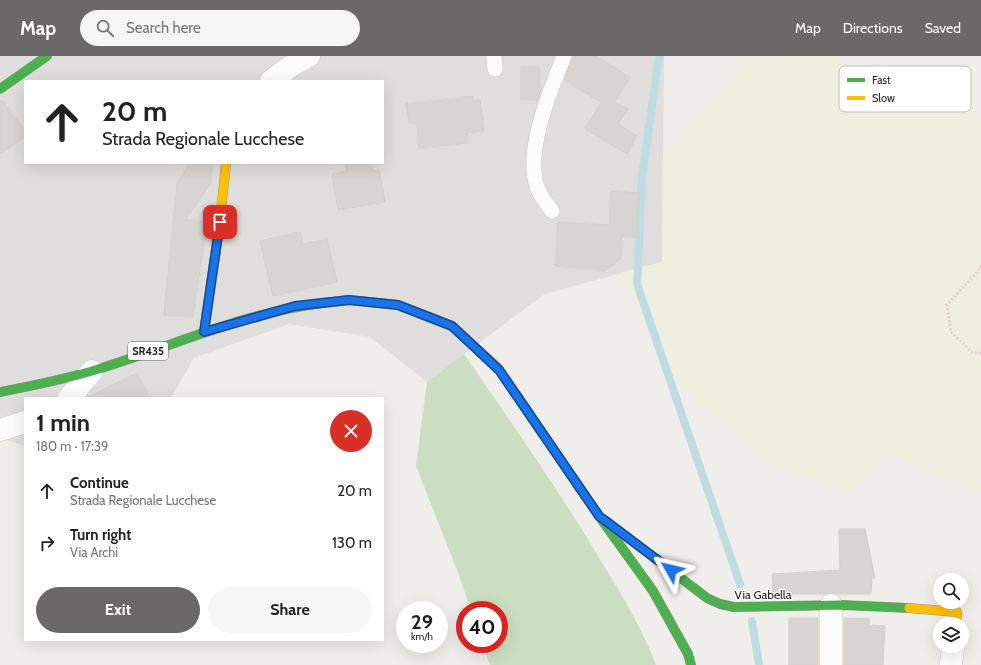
<!DOCTYPE html>
<html lang="en">
<head>
<meta charset="utf-8">
<style>
  :root { --surface:#fff; --page:#f6f6f6; --text:#222; --muted:#767676; --accent:#6a6968 }
  body { margin:0; font-family:Cabin,sans-serif; background:var(--page); color:var(--text); height:100vh; display:flex; flex-direction:column; font-size:15px; white-space:nowrap }
  * { box-sizing:border-box; margin:0 }
  p { font-size:13px; color:var(--muted) }
  .icon { flex:none; width:22px; height:22px; fill:none; stroke:currentColor; stroke-width:2; stroke-linecap:round; stroke-linejoin:round }
  .map { position:relative; flex:1; overflow:hidden }
  .sheet { position:absolute; left:24px; top:341px; width:360px; height:244px; display:flex; flex-direction:column; background:var(--surface); border-radius:0px; box-shadow:0 4px 16px #0002 }
  .sheet>* { flex:none }
  .hud { position:absolute; left:24px; top:24px; width:360px; height:84px; border-radius:0px; box-shadow:0 4px 16px #0002; background:#fff; color:var(--text); overflow:hidden }
  .fabs { position:absolute; left:933px; top:517px; display:grid; gap:8px }
  .fabs a { display:grid; place-items:center; width:36px; height:36px; border-radius:50%; background:var(--surface); box-shadow:0 4px 16px #0002; font-size:20px }
  .speed { position:absolute; left:396px; top:545px; display:flex; gap:8px; font-size:20px; font-weight:700; text-align:center }
  .speed>* { display:grid; place-content:center; width:52px; height:52px; border-radius:50%; background:var(--surface); box-shadow:0 4px 16px #0002; line-height:1 }
  .speed small { font-size:10px; font-weight:400 }
  .speed .limit { border:6px solid #d22; background:#fff; color:#111 }
  .pin { position:absolute; display:grid; place-items:center; width:34px; height:34px; color:#fff; margin:-17px; border-radius:8px; box-shadow:0 2px 6px #0006 }
  .me { position:absolute; width:44px; margin:-22px; rotate:307deg; stroke-linejoin:round; filter:drop-shadow(0 0 3px #0008) }
  .turn { display:flex; align-items:center; gap:14px; height:84px; padding:0 12px; font-size:18px }
  .turn .icon { width:52px; height:52px; stroke-width:2.5 }
  .turn b { display:block; font-size:28px; line-height:34px }
  .round { display:grid; place-items:center; flex:none; width:42px; height:42px; border-radius:21px; background:var(--page) }
  .head { display:flex; align-items:center; justify-content:space-between; height:68px; padding:0 12px }
  h1 { font-size:24px; font-weight:700; line-height:30px }
  .cta { display:flex; gap:8px; margin-top:auto; padding:8px 12px }
  .cta a { flex:1; height:46px; border-radius:24px; background:var(--accent); color:#fff; font-size:16px; font-weight:700; line-height:46px; text-align:center }
  .cta a+a { background:var(--page); color:var(--text) }
  ul { padding:0; list-style:none }
  li { display:flex; align-items:center; gap:12px; height:52px; padding:0 12px }
  li div { flex:1 }
  li b { display:block; font-size:15px }
  li em { font-style:normal }
  header { display:flex; align-items:center; gap:24px; box-sizing:border-box; height:56px; padding:0 20px; background:var(--accent); color:#fff }
  header strong { font-size:19px }
  nav { display:flex; gap:22px; margin-inline-start:auto; font-size:14px }
  .search { width:280px; height:36px; background:var(--page); display:flex; align-items:center; gap:10px; box-sizing:border-box; padding:0 14px; border-radius:22px; color:var(--muted); font-size:15px }
  .map>svg:first-child { display:block }
  .residential { fill:#dfdedc; fill-rule:evenodd }
  .farmland { fill:#efefdf }
  .forest { fill:#cbdec1 }
  .lines { fill:none; stroke-linecap:round; stroke-linejoin:round }
  .stream { stroke:#bfdbe3; stroke-width:8 }
  .building { fill:#d7d4d2; stroke:#d3d0cc }
  .lane-casing { stroke:#c9c8c7; stroke-width:16 }
  .street-casing { stroke:#c9c8c7; stroke-width:23 }
  .fast-casing { stroke:#999a82; stroke-width:10 }
  .slow-casing { stroke:#999a82; stroke-width:10 }
  .path { stroke:#dccecd; stroke-width:2.5; stroke-dasharray:2 2; stroke-linecap:butt }
  .lane { stroke:#fdfcfc; stroke-width:15 }
  .street { stroke:#fdfcfc; stroke-width:22 }
  .fast { stroke:#4caf50; stroke-width:9 }
  .slow { stroke:#ffc107; stroke-width:9 }
  .route-casing { stroke:#114b97; stroke-width:10 }
  .route { stroke:#1a73e8; stroke-width:7 }
  .labels { text-anchor:middle; dominant-baseline:central; stroke-width:3; stroke-linejoin:round; paint-order:stroke }
  .shield { fill:#fff; stroke:#646464; stroke-width:1 }
  .shield-label { font-size:11px; font-weight:bold; fill:#222 }
  .street-label { font-size:12px; fill:#222; stroke:#fff }
  .key { fill:#fff; stroke:#bdbdbd; stroke-width:1 }
  .key-label { font-size:11px; fill:#222 }
</style>
</head>
<body>
<header>
<strong>Map</strong>
<div class="search"><svg class="icon" aria-label="search" viewBox="0 0 24 24"><circle cx="10" cy="10" r="6"/><path d="M15 15l6 6"/></svg>Search here</div>
<nav><a>Map</a><a>Directions</a><a>Saved</a></nav>
</header>
<div class="map">
<svg width="981" height="609" viewBox="0 0 981 609">
  <rect width="100%" height="100%" fill="#f0eeeb"/>
  <!-- residential -->
  <path class="residential" d="M0,0H664L662,206L545,238L427,326L370,281L289,268L194,302L171,342H25V390L0,382ZM25,25H383V107H25Z"/>
  <!-- farmland -->
  <polygon class="farmland" points="773,0 837,0 883,36 958,37 981,63 981,435 885,398 852,438 765,404 666,317 620,217 662,206 663,96 748,5"/>
  <!-- forest -->
  <path class="forest" d="M464,298C511,366 559,434 601,505C622,539 642,572 656,609H490L482,588H499V554H471L457,514L416,410L427,326Z"/>
  <g class="lines">
    <!-- stream -->
    <g class="stream">
      <polyline points="659,0 642,121 637,228 740,528"/>
      <polyline points="752,565 759,609"/>
    </g>
  </g>
  <!-- building -->
  <g class="building">
    <polygon points="573,0 596,0 630,21 615,46 628,53 618,68 637,80 627,98 585,73 601,46 564,24"/>
    <polygon points="521,11 540,11 540,36 538,44 521,44"/>
    <polygon points="473,40 473,45 480,44 484,75 467,77 468,87 419,92 417,67 409,67 406,48"/>
    <polygon points="0,45 3,45 25,75 25,81 0,98"/>
    <polygon points="190,107 213,107 211,127 185,164 207,166 193,261 164,259 177,127"/>
    <polygon points="345,107 372,107 373,115 379,114 385,146 338,154 332,118 346,115"/>
    <polygon points="611,135 639,137 636,182 622,181 621,202 605,215 555,210 558,166 609,169"/>
    <polygon points="300,176 303,188 327,183 337,226 273,240 260,185"/>
    <polygon points="137,317 150,342 85,342 86,342"/>
    <polygon points="839,473 865,473 875,522 872,522 871,538 773,538 772,518 840,514"/>
    <rect x="789" y="562" width="29" height="47"/>
    <polygon points="844,562 870,563 869,569 885,570 883,609 844,609"/>
  </g>
  <g class="lines">
    <!-- lane casing -->
    <g class="lane-casing">
      <g id="lane">
        <polyline points="494,0 495,13"/>
        <path d="M552,155C547,148 540,140 537,131C525,93 550,36 564,0"/>
      </g>
    </g>
    <!-- street casing -->
    <g class="street-casing">
      <g id="street">
        <polyline points="271,25 291,10 309,0"/>
        <polyline points="69,342 92,315"/>
        <polyline points="0,374 25,366"/>
        <polyline points="831,549 831,609"/>
        <polyline points="951,609 953,590"/>
      </g>
    </g>
    <!-- fast casing -->
    <g class="fast-casing">
      <g id="fast">
        <polyline points="0,33 47,0"/>
        <path d="M0,336C31,330 62,324 92,315C169,292 243,256 324,247"/>
        <polyline points="516,338 599,460 653,535 688,598 691,609"/>
        <polyline points="606,465 707,542 720,548 734,551 842,549 909,552"/>
      </g>
    </g>
    <!-- slow casing -->
    <g class="slow-casing">
      <g id="slow">
        <polyline points="324,247 349,244 398,249 452,270 499,313 516,338"/>
        <polyline points="204,276 220,166 226,107"/>
        <polyline points="909,552 957,556 956,568"/>
      </g>
    </g>
    <!-- path -->
    <polyline class="path" points="981,209 977,216 947,249 951,276 972,296 981,297"/>
    <!-- lane -->
    <use href="#lane" class="lane"/>
    <!-- street -->
    <use href="#street" class="street"/>
    <!-- fast -->
    <use href="#fast" class="fast"/>
    <!-- slow -->
    <use href="#slow" class="slow"/>
  </g>
  <g class="lines">
    <!-- route casing -->
    <g class="route-casing">
      <polyline id="route" points="220,166 204,276 295,250 349,244 398,249 452,270 499,314 599,460 671,514"/>
    </g>
    <!-- route -->
    <use href="#route" class="route"/>
  </g>
  <g class="labels">
    <!-- shield labels -->
    <rect class="shield" x="128" y="286" width="40" height="18" rx="3"/>
    <g class="shield-label">
      <text x="148" y="295">SR435</text>
    </g>
    <!-- street labels -->
    <g class="street-label">
      <text x="763" y="538">Via Gabella</text>
    </g>
  </g>
  <!-- legend -->
  <rect x="839" y="10" width="132" height="46" rx="6" class="key"/>
  <rect x="847" y="22" width="18" height="4" fill="#4caf50"/>
  <rect x="847" y="40" width="18" height="4" fill="#ffc107"/>
  <g class="key-label">
    <text x="872" y="28">Fast</text>
    <text x="872" y="46">Slow</text>
  </g>
</svg>
<div class="fabs">
<a><svg class="icon" aria-label="search" viewBox="0 0 24 24"><circle cx="10" cy="10" r="6"/><path d="M15 15l6 6"/></svg></a>
<a><svg class="icon" aria-label="layers" viewBox="0 0 24 24"><path d="M12 4l9 5-9 5-9-5zM3 14l9 5 9-5"/></svg></a>
</div>
<div class="speed"><div>29<small>km/h</small></div><div class="limit">40</div></div>
<div class="pin" style="left:220px;top:166px;background:#d93025"><svg class="icon" aria-label="arrive" viewBox="0 0 24 24"><path d="M6 21V4h12l-3 4 3 4H6"/></svg></div>
<svg class="me" style="left:671px;top:514px" viewBox="-20 -20 40 40"><path d="M0-17L14 15 0 8-14 15z" fill="#1a73e8" stroke="#fff" stroke-width="4"/></svg>
<div class="hud">
<div class="turn"><svg class="icon" aria-label="ahead" viewBox="0 0 24 24"><path d="M12 20V5M6 11l6-6 6 6"/></svg><div><b>20 m</b>Strada Regionale Lucchese</div></div>
</div>
<section class="sheet">
<div class="head"><div><h1>1 min</h1><p>180 m · 17:39</p></div><a class="round" style="background:#d93025;color:#fff"><svg class="icon" aria-label="close" viewBox="0 0 24 24"><path d="M6 6l12 12M18 6L6 18"/></svg></a></div>
<ul>
<li><svg class="icon" aria-label="ahead" viewBox="0 0 24 24"><path d="M12 20V5M6 11l6-6 6 6"/></svg><div><b>Continue</b><p>Strada Regionale Lucchese</p></div><em>20 m</em></li>
<li><svg class="icon" aria-label="right" viewBox="0 0 24 24"><path d="M7 20v-9h11M14 6l5 5-5 5"/></svg><div><b>Turn right</b><p>Via Archi</p></div><em>130 m</em></li>
</ul>
<div class="cta"><a>Exit</a><a>Share</a></div>
</section>
</div>
</body>
</html>
